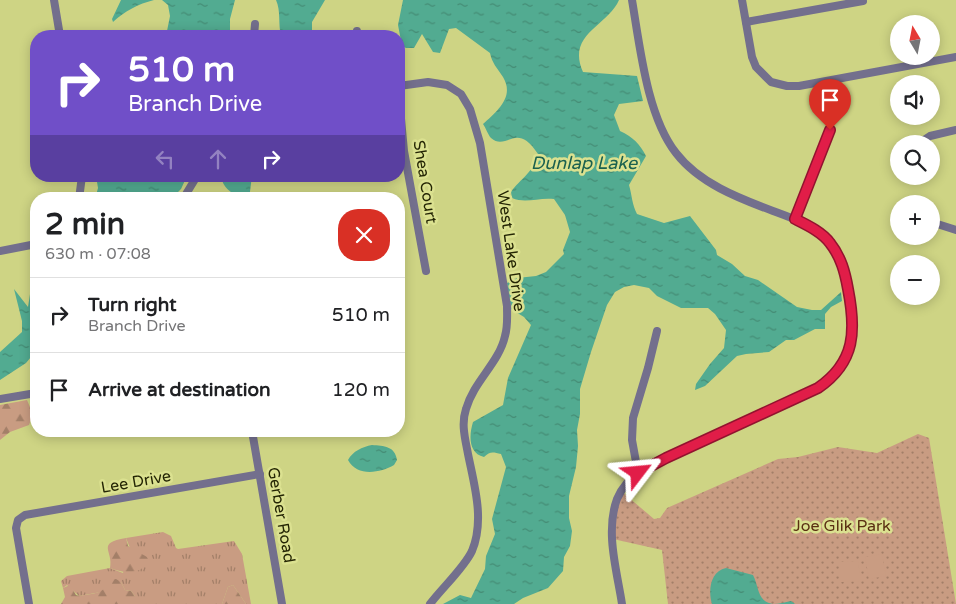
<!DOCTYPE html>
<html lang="en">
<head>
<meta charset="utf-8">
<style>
  :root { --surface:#fff; --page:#f6f6f6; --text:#202124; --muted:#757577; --line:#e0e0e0 }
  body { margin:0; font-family:"Varela Round",sans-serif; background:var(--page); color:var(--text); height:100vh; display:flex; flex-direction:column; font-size:19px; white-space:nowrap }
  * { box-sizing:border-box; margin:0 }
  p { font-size:16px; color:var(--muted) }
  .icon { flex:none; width:28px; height:28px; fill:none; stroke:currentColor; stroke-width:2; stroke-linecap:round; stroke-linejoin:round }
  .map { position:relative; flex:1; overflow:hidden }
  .panel { position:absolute; left:30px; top:192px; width:375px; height:245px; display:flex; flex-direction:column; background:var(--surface); border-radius:20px; box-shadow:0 2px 12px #0003 }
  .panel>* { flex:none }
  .guide { position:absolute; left:30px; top:30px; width:375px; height:152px; border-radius:20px; box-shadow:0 2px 12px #0003; background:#704fc8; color:#fff; overflow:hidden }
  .needle { width:32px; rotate:350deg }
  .fabs { position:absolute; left:890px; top:15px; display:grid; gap:10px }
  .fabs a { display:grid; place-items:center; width:50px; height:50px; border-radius:50%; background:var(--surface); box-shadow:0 2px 12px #0003; font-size:25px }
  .pin { position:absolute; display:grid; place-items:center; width:42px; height:42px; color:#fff; margin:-51px -21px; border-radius:50% 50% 50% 0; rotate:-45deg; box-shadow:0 0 5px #0007 }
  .pin .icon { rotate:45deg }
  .me { position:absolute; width:55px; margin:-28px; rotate:61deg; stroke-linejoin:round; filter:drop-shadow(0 0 4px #0008) }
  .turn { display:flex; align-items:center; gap:18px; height:105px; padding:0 15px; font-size:22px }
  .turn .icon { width:65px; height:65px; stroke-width:2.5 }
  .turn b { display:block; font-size:35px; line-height:42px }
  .lanes { display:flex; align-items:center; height:48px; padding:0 15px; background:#0003; justify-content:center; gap:25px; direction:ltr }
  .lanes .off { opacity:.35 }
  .round { display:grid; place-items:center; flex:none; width:52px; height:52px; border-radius:20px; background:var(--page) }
  .overview { display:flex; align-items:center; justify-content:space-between; height:85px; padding:0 15px }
  h1 { font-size:30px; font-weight:700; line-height:38px }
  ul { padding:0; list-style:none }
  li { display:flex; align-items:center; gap:15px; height:75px; padding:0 15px; border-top:1px solid var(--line) }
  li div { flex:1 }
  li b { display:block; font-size:19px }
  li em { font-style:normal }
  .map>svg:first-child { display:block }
  .grass { fill:url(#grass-tufts) }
  .forest { fill:url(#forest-firs) }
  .park { fill:url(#park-dots) }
  .pitch { fill:#c99c82 }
  .water { fill:url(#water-ripples) }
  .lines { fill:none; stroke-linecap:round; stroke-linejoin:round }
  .minor { stroke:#736f8d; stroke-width:8 }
  .route-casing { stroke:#92132f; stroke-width:12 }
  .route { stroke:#e11d48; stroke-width:9 }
  .labels { text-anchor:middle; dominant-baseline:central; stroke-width:5; stroke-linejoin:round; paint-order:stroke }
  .street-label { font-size:16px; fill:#242504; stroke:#dbe190 }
  .park-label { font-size:16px; fill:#5a2f12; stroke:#dbe190 }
  .water-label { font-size:18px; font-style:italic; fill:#1b614f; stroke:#dbe190 }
</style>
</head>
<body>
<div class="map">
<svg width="956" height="604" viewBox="0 0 956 604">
  <defs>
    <pattern id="grass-tufts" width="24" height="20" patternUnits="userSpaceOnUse" patternTransform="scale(1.25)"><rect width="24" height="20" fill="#c99c82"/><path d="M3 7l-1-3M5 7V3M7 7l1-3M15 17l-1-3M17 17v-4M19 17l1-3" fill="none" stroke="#a37f68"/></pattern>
    <pattern id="forest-firs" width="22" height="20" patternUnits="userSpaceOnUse" patternTransform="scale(1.25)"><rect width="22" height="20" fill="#c99c82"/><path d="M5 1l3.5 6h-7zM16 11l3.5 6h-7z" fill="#a37f68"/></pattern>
    <pattern id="park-dots" width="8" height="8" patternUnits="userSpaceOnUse" patternTransform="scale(1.25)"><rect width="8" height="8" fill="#c99c82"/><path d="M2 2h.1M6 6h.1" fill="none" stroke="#a37f68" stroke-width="1.8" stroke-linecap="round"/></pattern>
    <pattern id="water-ripples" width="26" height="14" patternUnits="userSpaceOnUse" patternTransform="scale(1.25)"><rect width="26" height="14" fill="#52ab91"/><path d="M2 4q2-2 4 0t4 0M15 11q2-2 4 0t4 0" fill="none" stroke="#448b74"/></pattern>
  </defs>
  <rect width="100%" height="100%" fill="#ced484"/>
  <!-- grass -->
  <polygon class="grass" points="163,532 171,536 176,548 178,549 234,541 242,554 251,604 246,604 233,585 228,587 222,604 135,604 135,596 131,591 125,590 121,582 101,592 79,596 67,585 63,588 61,581 67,576 110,568 123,573 130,548 126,538"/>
  <!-- forest -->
  <g class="forest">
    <polygon points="27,400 33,414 29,425 10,432 0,440 0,405"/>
    <path d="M126,538L128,546L147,557L150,562C137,575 126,574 110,568C114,551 95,543 126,538Z"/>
    <path d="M116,579L121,582L125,590L131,591L135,596V604H61L65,597L63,588L70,585L76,595L79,596C94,593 104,595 109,580Z"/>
    <polygon points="233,585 246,604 222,604 228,587"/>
  </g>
  <!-- park -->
  <polygon class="park" points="918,434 929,438 956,604 668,604 662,550 613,539 613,522 621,491 654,519 660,518 667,508 778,459 798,457 838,447 877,453"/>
  <!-- pitch -->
  <g class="pitch">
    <polygon points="882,554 886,576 869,579 865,557"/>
    <polygon points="858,561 861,581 841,582 841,562"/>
  </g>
  <!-- water -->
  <g class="water">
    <path d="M121,0H154C138,4 125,11 113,22L112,19Z"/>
    <polygon points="162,0 235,0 230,19 230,36 166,36 170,16 168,5"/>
    <path d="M276,0H325L312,22V36H281C278,24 281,11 276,0Z"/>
    <path d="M403,0H619C608,26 566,34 583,72L637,76L643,101L619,104L614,115L620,131C633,137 640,144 646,156L629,185C632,195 632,205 637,214L664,223L690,216L716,250L717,255L732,264L745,276L758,280L797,307L812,310H821L841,292L842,301L831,307L825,314V329H815L794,340H786L769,352L746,354L737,356L705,386L695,390L696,384L710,364L724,348L726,330L715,314L708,308H681L657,296L649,288L634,285L624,287L615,292L607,305L591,352L580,389V414L577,430L578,446L576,467L569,496V518L572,531L570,546L564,557L563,571L548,588L523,598L514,604H443L460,595L471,598L485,569L486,556L495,534L492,519L506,467L501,454C493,452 490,451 484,457C468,453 469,435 473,422L503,405L508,378L531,325L524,317L511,309L507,283L517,278L536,276L546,272L564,254L563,250L570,232L565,215L554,199C539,197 526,204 512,198L511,192C520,179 535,171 538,154C516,120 507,152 491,138C488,135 486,128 483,124C497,111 515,97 503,77C497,68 492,63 490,53L456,28L449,29L440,53L433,52L422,34L414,48H406L402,46L398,25Z"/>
    <polygon points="96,176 187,176 181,189 171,199 95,199 98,188"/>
    <path d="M221,176H252L249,199C236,197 223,190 221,176Z"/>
    <polygon points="14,289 28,307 30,294 36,290 36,351 26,363 0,380 0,352 22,332 22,321"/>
    <path d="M372,445C384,446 395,446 397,460L394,465C380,473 357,477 348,460C353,451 362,447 372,445Z"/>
    <path d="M726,568L753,575C759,586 757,603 774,604C779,604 785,602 791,601L795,604H712C708,591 710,571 726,568Z"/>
  </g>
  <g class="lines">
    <!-- minor -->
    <g class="minor">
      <polyline points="54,0 60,36"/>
      <polyline points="742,0 752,57 756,67 771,82 787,86 799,86 956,57"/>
      <polyline points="746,22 863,1"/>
      <polyline points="357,31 358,36"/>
      <polyline points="254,36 255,24"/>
      <path d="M399,86L428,82L447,85L461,94L470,109L480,143L507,306C507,316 508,326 505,336C499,363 474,381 466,409C461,424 465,438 468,454C474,484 485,520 472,551C464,568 442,588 430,604"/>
      <polyline points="399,97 404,151 426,271"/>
      <polyline points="918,144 930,136 956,130"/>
      <polyline points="79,199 82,176"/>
      <polyline points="183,199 197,176"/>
      <polyline points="795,219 830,130"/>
      <polyline points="931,222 956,230"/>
      <polyline points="0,251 36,244"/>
      <polyline points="0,399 36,393"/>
      <polyline points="252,431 282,604"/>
      <polyline points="638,473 632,440 633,418 648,368 657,331"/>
      <polyline points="29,604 16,528 18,520 25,515 260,474"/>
      <path d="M622,604C617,571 605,532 617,499C628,472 658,461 683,450C701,442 719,433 737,425C765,412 813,397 834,375C848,360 854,340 853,320C853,310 851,301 849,291C845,273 842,254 828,241C813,225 792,218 773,211C738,198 699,183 676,153C647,116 640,47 632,0"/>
    </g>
  </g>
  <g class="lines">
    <!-- route casing -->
    <g class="route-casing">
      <path id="route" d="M638,473L666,458L818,388C856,362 856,330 848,289C845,272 841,257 830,243C822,232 807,225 795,219L830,130"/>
    </g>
    <!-- route -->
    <use href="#route" class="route"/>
  </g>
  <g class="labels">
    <!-- street labels -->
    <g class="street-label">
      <text transform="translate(425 182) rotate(81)">Shea Court</text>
      <text transform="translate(511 251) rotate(82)">West Lake Drive</text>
      <text transform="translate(136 482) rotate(-10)">Lee Drive</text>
      <text transform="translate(281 515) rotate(80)">Gerber Road</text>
    </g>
    <!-- park labels -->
    <g class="park-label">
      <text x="842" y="526">Joe Glik Park</text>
    </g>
    <!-- water labels -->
    <g class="water-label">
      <text x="584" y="163">Dunlap Lake</text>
    </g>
  </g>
</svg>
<div class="fabs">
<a><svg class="needle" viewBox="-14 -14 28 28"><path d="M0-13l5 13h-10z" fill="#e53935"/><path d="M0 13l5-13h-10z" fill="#757577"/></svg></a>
<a><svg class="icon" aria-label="sound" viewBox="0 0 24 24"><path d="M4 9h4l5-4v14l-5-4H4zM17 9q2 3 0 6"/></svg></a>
<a><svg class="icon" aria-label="search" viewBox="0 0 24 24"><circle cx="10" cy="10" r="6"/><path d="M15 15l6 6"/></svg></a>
<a>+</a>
<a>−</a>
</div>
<div class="pin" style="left:830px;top:130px;background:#d93025"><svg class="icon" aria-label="arrive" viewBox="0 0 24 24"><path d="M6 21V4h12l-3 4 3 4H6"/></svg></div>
<svg class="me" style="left:638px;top:473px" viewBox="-20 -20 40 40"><path d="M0-17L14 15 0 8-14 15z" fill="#e11d48" stroke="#fff" stroke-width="4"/></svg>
<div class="guide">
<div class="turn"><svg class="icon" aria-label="right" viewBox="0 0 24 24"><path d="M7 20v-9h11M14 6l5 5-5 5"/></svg><div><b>510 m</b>Branch Drive</div></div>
<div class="lanes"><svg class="icon off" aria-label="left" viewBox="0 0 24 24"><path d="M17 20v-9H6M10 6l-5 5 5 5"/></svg><svg class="icon off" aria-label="ahead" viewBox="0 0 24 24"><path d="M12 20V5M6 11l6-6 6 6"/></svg><svg class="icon" aria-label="right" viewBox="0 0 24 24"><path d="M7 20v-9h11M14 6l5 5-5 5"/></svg></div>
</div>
<section class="panel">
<div class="overview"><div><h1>2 min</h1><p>630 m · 07:08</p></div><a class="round" style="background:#d93025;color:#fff"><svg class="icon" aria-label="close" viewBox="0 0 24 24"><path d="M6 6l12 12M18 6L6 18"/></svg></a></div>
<ul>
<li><svg class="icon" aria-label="right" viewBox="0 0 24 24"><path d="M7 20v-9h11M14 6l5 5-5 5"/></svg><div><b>Turn right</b><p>Branch Drive</p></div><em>510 m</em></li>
<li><svg class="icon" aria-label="arrive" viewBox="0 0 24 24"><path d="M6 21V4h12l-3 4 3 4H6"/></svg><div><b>Arrive at destination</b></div><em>120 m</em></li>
</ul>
</section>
</div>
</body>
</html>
